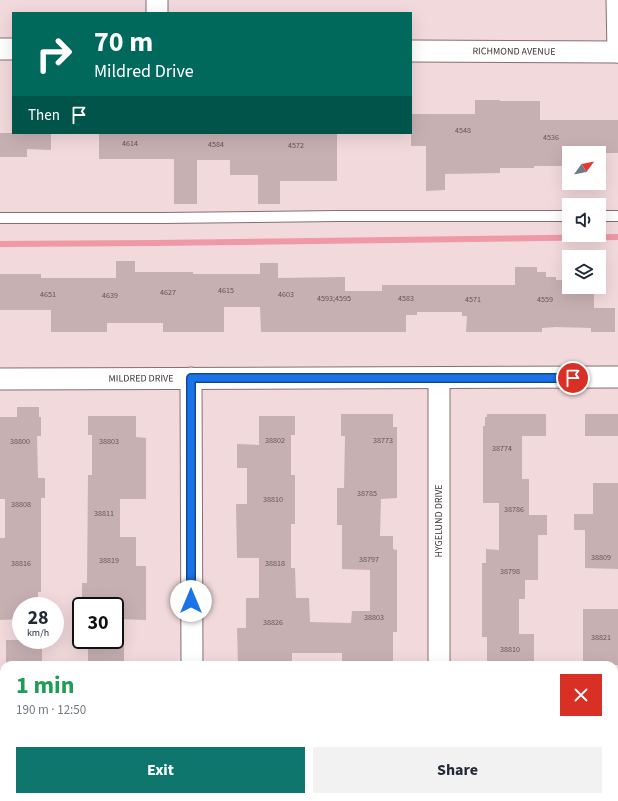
<!DOCTYPE html>
<html lang="en">
<head>
<meta charset="utf-8">
<style>
  :root { --surface:#fff; --page:#f2f2f3; --text:#1f2937; --muted:#747a83; --accent:#0f766e }
  body { margin:0; font-family:"Source Sans 3",sans-serif; background:var(--page); color:var(--text); height:100vh; display:flex; flex-direction:column; font-size:15px; white-space:nowrap }
  * { box-sizing:border-box; margin:0 }
  p { font-size:13px; color:var(--muted) }
  .icon { flex:none; width:22px; height:22px; fill:none; stroke:currentColor; stroke-width:2; stroke-linecap:round; stroke-linejoin:round }
  .map { position:relative; flex:1; overflow:hidden }
  .sheet { position:absolute; left:0px; top:661px; width:618px; height:140px; display:flex; flex-direction:column; background:var(--surface); border-radius:12px 12px 0 0; box-shadow:0 4px 16px #0002 }
  .sheet>* { flex:none }
  .top-card { position:absolute; left:12px; top:12px; width:400px; height:122px; border-radius:0px; box-shadow:0 4px 16px #0002; background:#00695c; color:#fff; overflow:hidden }
  .needle { width:26px; rotate:57deg }
  .controls { position:absolute; left:562px; top:146px; display:grid; gap:8px }
  .controls a { display:grid; place-items:center; width:44px; height:44px; border-radius:0px; background:var(--surface); box-shadow:0 4px 16px #0002; font-size:20px }
  .speed { position:absolute; left:12px; top:597px; display:flex; gap:8px; font-size:20px; font-weight:700; text-align:center }
  .speed>* { display:grid; place-content:center; width:52px; height:52px; border-radius:50%; background:var(--surface); box-shadow:0 4px 16px #0002; line-height:1 }
  .speed small { font-size:10px; font-weight:400 }
  .speed .limit { border:2px solid #111; border-radius:6px; background:#fff; color:#111 }
  .pin { position:absolute; display:grid; place-items:center; width:34px; height:34px; color:#fff; margin:-17px; border:2px solid #fff; border-radius:50%; box-shadow:0 1px 4px #0007 }
  .me { position:absolute; width:44px; margin:-22px; rotate:0deg; stroke-linejoin:round; filter:drop-shadow(0 0 3px #0008) }
  .turn { display:flex; align-items:center; gap:14px; height:84px; padding:0 16px; font-size:18px }
  .turn .icon { width:52px; height:52px; stroke-width:2.5 }
  .turn b { display:block; font-size:28px; line-height:34px }
  .then { display:flex; align-items:center; height:38px; padding:0 16px; background:#0003; gap:8px; font-size:15px }
  .round { display:grid; place-items:center; flex:none; width:42px; height:42px; border-radius:0px; background:var(--page) }
  .headline { display:flex; align-items:center; justify-content:space-between; height:68px; padding:0 16px }
  h1 { font-size:24px; font-weight:700; line-height:30px; color:#1e9e55 }
  .cta { display:flex; gap:8px; margin-top:auto; padding:8px 16px }
  .cta a { flex:1; height:46px; border-radius:0px; background:var(--accent); color:#fff; font-size:16px; font-weight:700; line-height:46px; text-align:center }
  .cta a+a { background:var(--page); color:var(--text) }
  .map>svg:first-child { display:block }
  .lines { fill:none; stroke-linecap:round; stroke-linejoin:round }
  .stream { stroke:#ee99a5; stroke-width:6 }
  .building { fill:#c7b0b2 }
  .service-casing { stroke:#846f71; stroke-width:12 }
  .minor-casing { stroke:#846f71; stroke-width:23 }
  .service { stroke:#fff; stroke-width:10 }
  .minor { stroke:#fff; stroke-width:21 }
  .route-casing { stroke:#114b97; stroke-width:10 }
  .route { stroke:#1a73e8; stroke-width:7 }
  .labels { text-anchor:middle; dominant-baseline:central; stroke-width:3; stroke-linejoin:round; paint-order:stroke }
  .number-label { font-size:8px; fill:#625456 }
  .street-label { font-size:10px; fill:#403637; stroke:#fff }
</style>
</head>
<body>
<div class="map">
<svg width="618" height="801" viewBox="0 0 618 801">
  <rect width="100%" height="100%" fill="#f2d9dc"/>
  <g class="lines">
    <!-- stream -->
    <polyline class="stream" points="0,244 154,243 618,237"/>
  </g>
  <!-- building -->
  <g class="building">
    <polygon points="475,100 500,100 500,101 540,101 540,120 618,120 618,153 569,153 569,166 534,166 534,168 500,168 500,173 445,174 445,190 426,191 426,146 411,146 411,114 475,114"/>
    <polygon points="0,133 51,133 51,150 27,149 27,157 0,157"/>
    <polygon points="99,133 337,133 337,181 280,181 280,204 258,204 258,175 230,175 230,160 197,160 197,204 174,204 174,159 99,159"/>
    <polygon points="116,261 135,261 135,272 193,272 193,274 260,274 260,263 278,263 278,278 345,277 345,291 382,291 382,285 515,285 515,267 537,267 537,272 546,272 546,277 556,277 556,280 569,280 569,287 594,287 594,308 615,308 615,332 591,332 591,328 556,327 542,328 542,332 466,332 467,316 462,316 462,312 417,312 417,315 406,315 406,332 261,332 260,307 224,307 224,332 163,332 163,323 107,323 107,332 51,332 51,310 0,310 0,274 41,274 41,278 116,278"/>
    <polygon points="17,407 39,407 39,417 41,417 41,436 37,436 38,478 45,478 45,498 41,498 41,592 38,592 38,606 21,606 21,619 0,620 0,538 5,538 5,499 0,499 0,417 17,417"/>
    <polygon points="341,414 393,414 393,427 397,427 397,498 381,499 380,536 393,536 393,549 397,550 397,632 393,632 393,665 342,665 342,653 292,653 292,665 238,665 237,628 246,628 246,598 259,598 259,558 237,558 236,504 247,504 247,468 237,468 237,444 259,445 259,416 295,416 295,435 291,435 291,475 295,475 295,524 291,524 291,568 295,568 296,598 309,598 310,622 351,623 352,611 370,611 370,570 342,569 342,525 337,525 337,488 344,488 345,436 341,436"/>
    <polygon points="487,414 546,414 546,436 522,436 522,479 529,479 529,515 547,515 547,535 538,535 538,580 525,580 525,599 519,599 519,634 534,634 534,662 487,662 487,637 482,637 482,563 486,563 486,549 499,550 499,503 483,503 483,426 485,426 485,417 487,417"/>
    <rect x="585" y="414" width="33" height="22"/>
    <polygon points="88,416 136,416 136,437 146,438 146,499 120,499 120,537 136,537 136,566 146,566 146,620 115,619 115,606 82,606 82,583 87,583 88,475 92,475 92,435 88,435"/>
    <polygon points="593,483 618,483 618,569 585,568 585,530 574,530 574,514 593,514"/>
    <rect x="583" y="609" width="35" height="56"/>
    <rect x="6" y="640" width="36" height="25"/>
    <rect x="88" y="640" width="36" height="25"/>
  </g>
  <g class="lines">
    <!-- service casing -->
    <g class="service-casing">
      <g id="service">
        <polyline points="599,216 618,216"/>
        <polyline points="0,218 162,218 339,216 569,216"/>
      </g>
    </g>
    <!-- minor casing -->
    <g class="minor-casing">
      <g id="minor">
        <polyline points="617,0 618,52"/>
        <polyline points="157,13 157,0"/>
        <polyline points="0,49 13,49"/>
        <path id="s1" d="M411,51L618,52"/>
        <polyline points="191,378 192,665"/>
        <path id="s2" d="M0,379L618,377"/>
        <polyline points="439,665 439,378"/>
        <polyline points="192,797 192,801"/>
        <polyline points="439,801 439,797"/>
      </g>
    </g>
    <!-- service -->
    <use href="#service" class="service"/>
    <!-- minor -->
    <use href="#minor" class="minor"/>
  </g>
  <g class="lines">
    <!-- route casing -->
    <g class="route-casing">
      <polyline id="route" points="191,601 191,378 573,378"/>
    </g>
    <!-- route -->
    <use href="#route" class="route"/>
  </g>
  <g class="labels">
    <!-- number labels -->
    <g class="number-label">
      <text x="463" y="130">4548</text>
      <text x="551" y="137">4536</text>
      <text x="130" y="143">4614</text>
      <text x="216" y="144">4584</text>
      <text x="296" y="145">4572</text>
      <text x="226" y="290">4615</text>
      <text x="168" y="292">4627</text>
      <text x="48" y="294">4651</text>
      <text x="286" y="294">4603</text>
      <text x="110" y="295">4639</text>
      <text x="334" y="298">4593;4595</text>
      <text x="406" y="298">4583</text>
      <text x="473" y="299">4571</text>
      <text x="545" y="299">4559</text>
      <text x="275" y="440">38802</text>
      <text x="383" y="440">38773</text>
      <text x="20" y="441">38800</text>
      <text x="109" y="441">38803</text>
      <text x="502" y="448">38774</text>
      <text x="367" y="493">38785</text>
      <text x="273" y="499">38810</text>
      <text x="21" y="504">38808</text>
      <text x="514" y="509">38786</text>
      <text x="104" y="513">38811</text>
      <text x="601" y="557">38809</text>
      <text x="369" y="559">38797</text>
      <text x="109" y="560">38819</text>
      <text x="21" y="563">38816</text>
      <text x="275" y="563">38818</text>
      <text x="510" y="571">38798</text>
      <text x="374" y="617">38803</text>
      <text x="273" y="622">38826</text>
      <text x="601" y="637">38821</text>
      <text x="510" y="649">38810</text>
    </g>
    <!-- street labels -->
    <g class="street-label">
      <text stroke="none"><textPath href="#s1" startOffset="103">RICHMOND AVENUE</textPath></text>
      <text stroke="none"><textPath href="#s2" startOffset="141">MILDRED DRIVE</textPath></text>
      <text transform="translate(439 521) rotate(-90)">HYGELUND DRIVE</text>
    </g>
  </g>
</svg>
<div class="controls">
<a><svg class="needle" viewBox="-14 -14 28 28"><path d="M0-13l5 13h-10z" fill="#e53935"/><path d="M0 13l5-13h-10z" fill="#747a83"/></svg></a>
<a><svg class="icon" aria-label="sound" viewBox="0 0 24 24"><path d="M4 9h4l5-4v14l-5-4H4zM17 9q2 3 0 6"/></svg></a>
<a><svg class="icon" aria-label="layers" viewBox="0 0 24 24"><path d="M12 4l9 5-9 5-9-5zM3 14l9 5 9-5"/></svg></a>
</div>
<div class="speed"><div>28<small>km/h</small></div><div class="limit">30</div></div>
<div class="pin" style="left:573px;top:378px;background:#d93025"><svg class="icon" aria-label="arrive" viewBox="0 0 24 24"><path d="M6 21V4h12l-3 4 3 4H6"/></svg></div>
<svg class="me" style="left:191px;top:601px" viewBox="-20 -20 40 40"><circle r="19" fill="#fff"/><path d="M0-13L10 11 0 6-10 11z" fill="#1a73e8"/></svg>
<div class="top-card">
<div class="turn"><svg class="icon" aria-label="right" viewBox="0 0 24 24"><path d="M7 20v-9h11M14 6l5 5-5 5"/></svg><div><b>70 m</b>Mildred Drive</div></div>
<div class="then">Then<svg class="icon" aria-label="arrive" viewBox="0 0 24 24"><path d="M6 21V4h12l-3 4 3 4H6"/></svg></div>
</div>
<section class="sheet">
<div class="headline"><div><h1>1 min</h1><p>190 m · 12:50</p></div><a class="round" style="background:#d93025;color:#fff"><svg class="icon" aria-label="close" viewBox="0 0 24 24"><path d="M6 6l12 12M18 6L6 18"/></svg></a></div>
<div class="cta"><a>Exit</a><a>Share</a></div>
</section>
</div>
</body>
</html>
